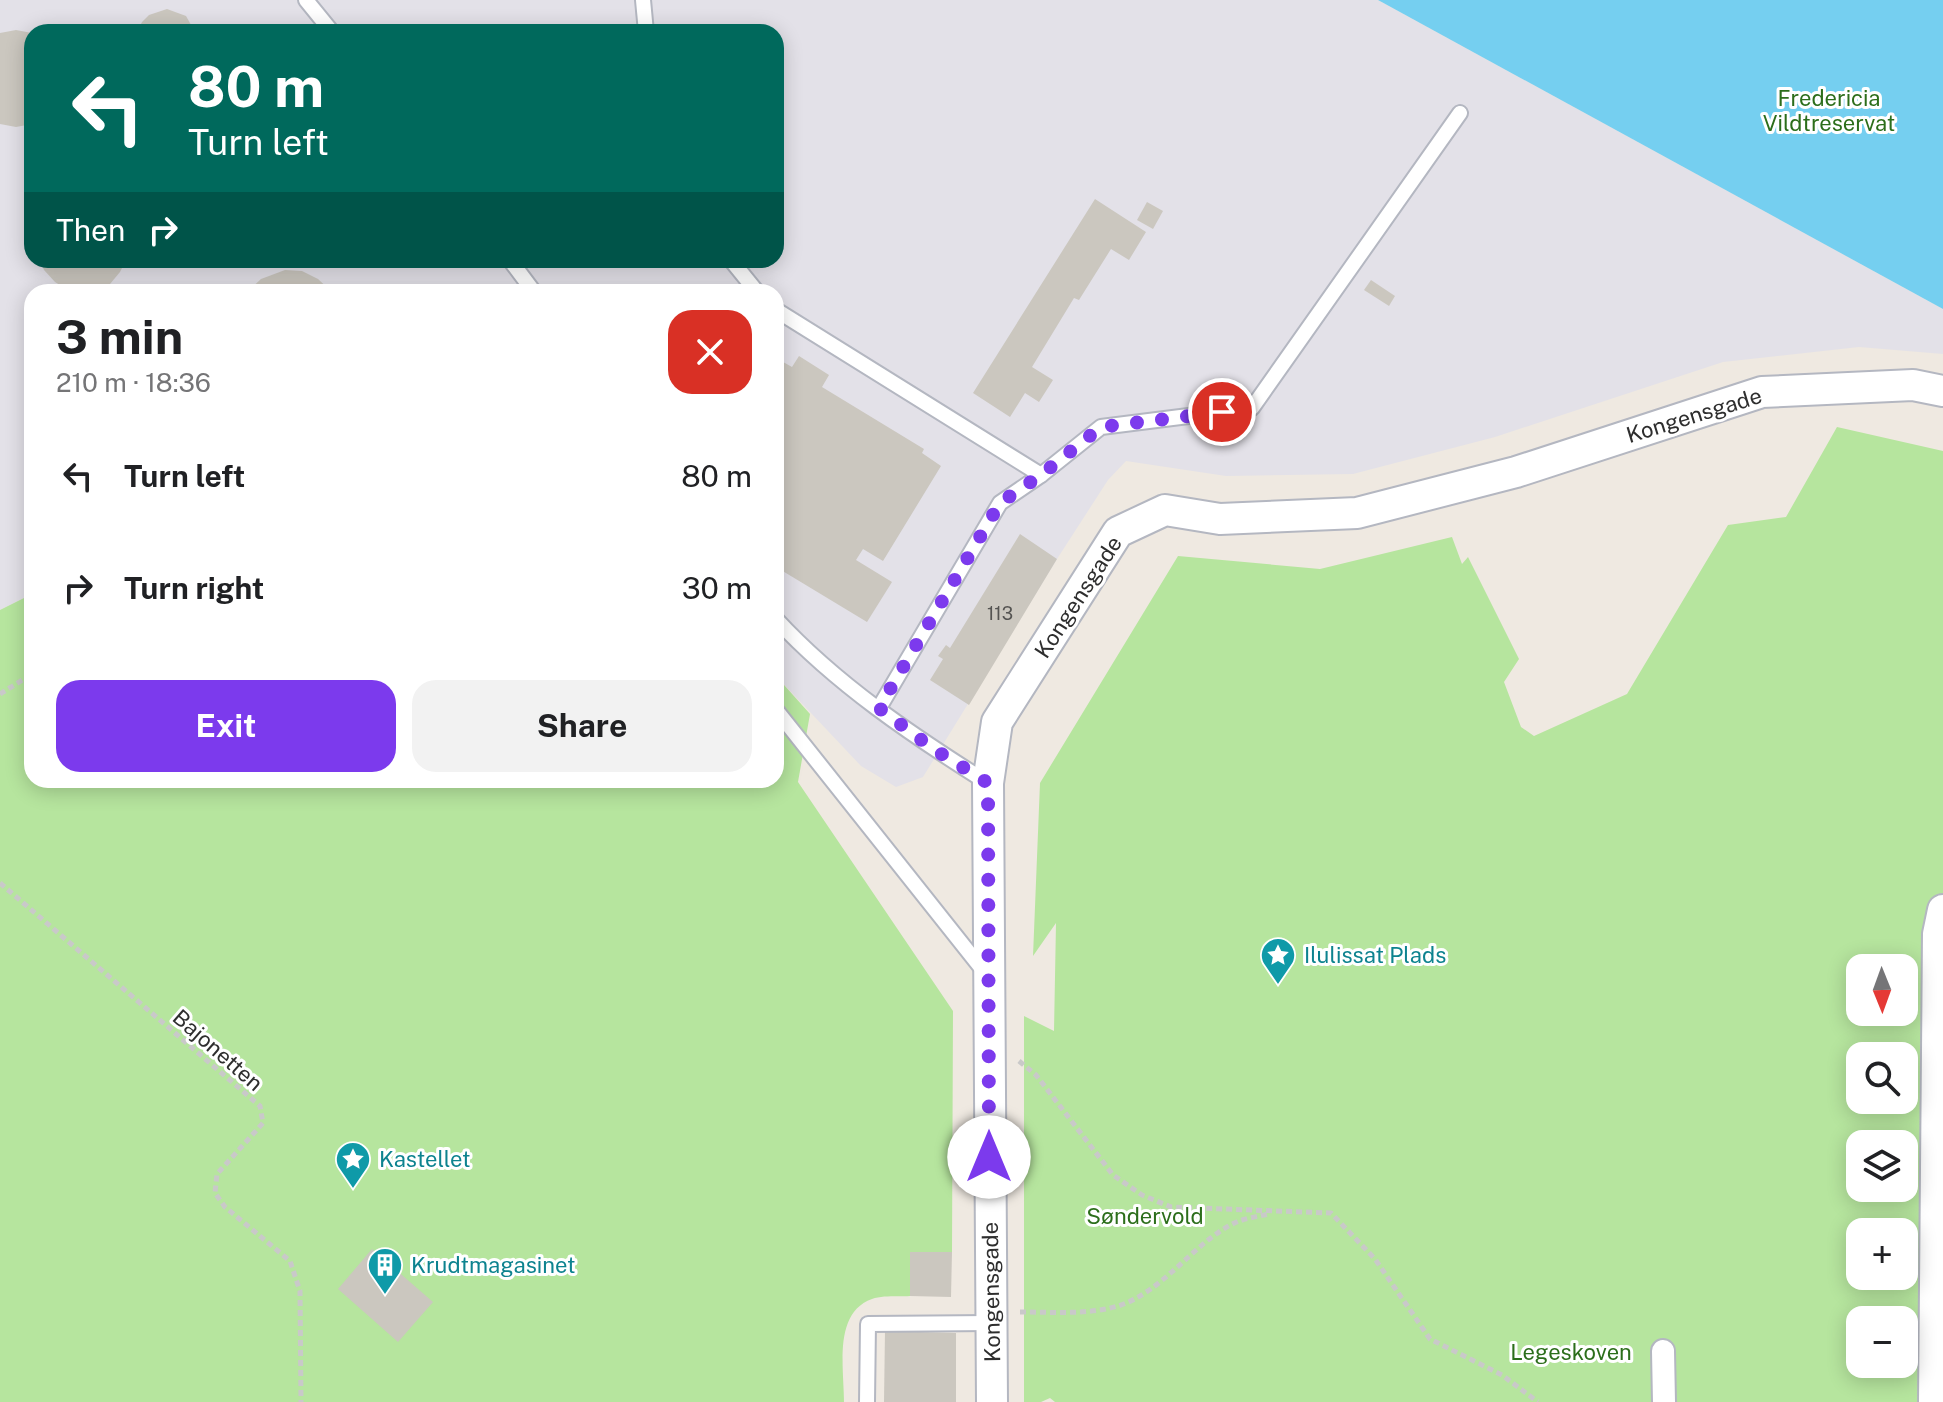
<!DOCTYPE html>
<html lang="en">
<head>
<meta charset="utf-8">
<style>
  :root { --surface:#fff; --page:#f2f2f2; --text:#202124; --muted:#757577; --accent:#7c3aed }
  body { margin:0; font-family:"Public Sans",sans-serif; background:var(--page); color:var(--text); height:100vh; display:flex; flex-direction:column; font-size:30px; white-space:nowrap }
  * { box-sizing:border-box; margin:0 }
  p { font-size:26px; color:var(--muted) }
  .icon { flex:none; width:44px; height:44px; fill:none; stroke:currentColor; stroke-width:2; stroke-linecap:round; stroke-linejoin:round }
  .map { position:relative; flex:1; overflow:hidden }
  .side { position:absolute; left:24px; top:284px; width:760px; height:504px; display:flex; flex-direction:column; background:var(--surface); border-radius:24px; box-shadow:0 4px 20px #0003 }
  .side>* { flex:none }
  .top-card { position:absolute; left:24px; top:24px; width:760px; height:244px; border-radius:24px; box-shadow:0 4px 20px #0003; background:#00695c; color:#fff; overflow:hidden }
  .needle { width:52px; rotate:179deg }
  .buttons { position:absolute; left:1846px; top:954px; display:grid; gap:16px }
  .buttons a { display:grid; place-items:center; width:72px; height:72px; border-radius:16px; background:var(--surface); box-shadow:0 4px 20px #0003; font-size:40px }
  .pin { position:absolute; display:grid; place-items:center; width:68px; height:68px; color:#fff; margin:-34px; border:4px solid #fff; border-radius:50%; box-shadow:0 2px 8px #0007 }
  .me { position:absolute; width:88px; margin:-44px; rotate:0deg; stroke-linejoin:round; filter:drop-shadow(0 0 6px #0008) }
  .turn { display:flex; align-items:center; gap:28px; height:168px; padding:0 32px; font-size:36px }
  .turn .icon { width:104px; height:104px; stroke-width:2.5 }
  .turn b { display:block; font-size:56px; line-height:68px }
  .then { display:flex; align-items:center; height:76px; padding:0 32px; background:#0003; gap:16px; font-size:30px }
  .round { display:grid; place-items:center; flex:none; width:84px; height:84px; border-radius:24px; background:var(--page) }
  .headline { display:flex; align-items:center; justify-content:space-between; height:136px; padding:0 32px }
  h1 { font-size:48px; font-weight:700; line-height:60px }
  .button { display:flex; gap:16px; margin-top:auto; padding:16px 32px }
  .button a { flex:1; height:92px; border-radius:24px; background:var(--accent); color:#fff; font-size:32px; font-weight:700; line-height:92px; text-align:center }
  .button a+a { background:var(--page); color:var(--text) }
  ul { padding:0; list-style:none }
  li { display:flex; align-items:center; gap:24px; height:112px; padding:0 32px }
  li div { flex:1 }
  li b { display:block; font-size:30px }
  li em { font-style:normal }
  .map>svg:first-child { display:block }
  .industrial { fill:#e3e1e8; fill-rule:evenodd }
  .green { fill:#b6e59e; fill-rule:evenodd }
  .water { fill:#75cff0 }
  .building { fill:#cbc7bf }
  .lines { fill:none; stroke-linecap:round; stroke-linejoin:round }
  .service-casing { stroke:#b4b7c1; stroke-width:18 }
  .pedestrian-casing { stroke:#b4b7c1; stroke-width:26 }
  .minor-casing { stroke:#b4b7c1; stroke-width:34 }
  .path { stroke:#c9c9c9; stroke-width:5; stroke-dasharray:6 4; stroke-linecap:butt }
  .service { stroke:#fff; stroke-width:14 }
  .pedestrian { stroke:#fff; stroke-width:22 }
  .minor { stroke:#fff; stroke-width:30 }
  .route { stroke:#7c3aed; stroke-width:14; stroke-dasharray:0 25.2 }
  .labels { text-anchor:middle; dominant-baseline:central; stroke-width:6; stroke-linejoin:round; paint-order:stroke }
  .number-label { font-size:18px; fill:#555452 }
  .park-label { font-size:22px; fill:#2c6e1b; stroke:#fff }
  .street-label { font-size:22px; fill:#2e2e2e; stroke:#fff }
  .culture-label { font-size:22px; fill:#0d838f; stroke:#fff; text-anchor:start }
</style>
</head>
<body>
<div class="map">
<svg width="1943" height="1402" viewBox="0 0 1943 1402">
  <rect width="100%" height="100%" fill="#efe9e1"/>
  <!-- industrial -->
  <path class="industrial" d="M0,0H1378L1943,309V354L1859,347L1723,362L1495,437L1353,474L1226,476L1126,461L1108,480L1057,559L923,777L896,787L861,766L776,676V292H32V594L0,610ZM32,32H776V260H32Z"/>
  <!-- green -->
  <g class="green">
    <path d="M1837,427L1943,451V1402H1055L1050,1398L1041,1402H1024V1016L1054,1031L1056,923L1033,956L1040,783L1178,556L1320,569L1452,537L1462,564L1468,557L1519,659L1504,682L1521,727L1534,736L1627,694L1728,525L1786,517ZM1860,968H1904V1012H1860ZM1860,1056H1904V1100H1860ZM1860,1144H1904V1188H1860ZM1860,1232H1904V1276H1860ZM1860,1320H1904V1364H1860Z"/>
    <path d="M32,594V780H776V676L810,714L798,782L953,1011L952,1252H910V1296C899,1297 883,1295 872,1299C833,1313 844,1368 844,1402H0V610Z"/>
  </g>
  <!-- water -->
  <polygon class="water" points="1378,0 1943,0 1943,309"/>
  <!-- building -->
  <g class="building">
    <polygon points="167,9 186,16 195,32 137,32 142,22 149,15"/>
    <polygon points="16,30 32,33 32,124 16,127 0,124 0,33"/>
    <polygon points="1095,199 1146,232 1129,260 1111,249 1079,300 1074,298 1032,367 1053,380 1039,402 1025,393 1010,417 973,393"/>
    <polygon points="1147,202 1163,211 1153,229 1137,220"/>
    <polygon points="40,260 126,260 120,272 110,284 95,290 84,292 68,290 55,282 44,270"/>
    <polygon points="285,270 302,271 318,279 332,292 247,292 261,279"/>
    <polygon points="1371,280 1395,296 1389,306 1364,290"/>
    <polygon points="799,356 829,375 822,387 924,449 922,453 941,466 883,561 863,549 856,560 892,582 867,622 776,567 776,358 792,367"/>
    <polygon points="1020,534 1057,559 969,705 930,680 943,659 938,656 946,645 950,648"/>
    <polygon points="372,1249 433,1302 398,1342 338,1289"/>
    <polygon points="910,1252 952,1252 951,1297 910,1296"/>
    <polygon points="885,1331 956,1333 956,1402 884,1402"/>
  </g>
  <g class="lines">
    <!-- service casing -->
    <g class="service-casing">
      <g id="service">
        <polyline points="306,0 332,32"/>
        <polyline points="643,0 646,32"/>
        <polyline points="510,260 534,292"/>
        <polyline points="731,260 757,292"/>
        <polyline points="776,310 1041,475"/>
        <path d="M776,619C836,684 913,736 988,783"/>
        <polyline points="879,708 1000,503 1041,475 1101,427 1252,408 1460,113"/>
        <polyline points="777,711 986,974"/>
        <polyline points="867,1402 868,1324 991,1323"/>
      </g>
    </g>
    <!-- pedestrian casing -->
    <g class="pedestrian-casing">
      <polyline id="pedestrian" points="1663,1351 1664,1402"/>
    </g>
    <!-- minor casing -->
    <g class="minor-casing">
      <g id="minor">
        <polyline points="992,1402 988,783 997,722 1118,532 1165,510 1220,519 1357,513 1516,472 1762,392 1913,385 1943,391"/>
        <polyline points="1934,1402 1938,934 1943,910"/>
      </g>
    </g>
    <!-- path -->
    <g class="path">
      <polyline points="0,694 32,674"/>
      <polyline points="0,883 260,1106 263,1123 217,1174 215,1193 225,1207 290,1261 300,1291 301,1402"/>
      <polyline points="1019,1061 1036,1075 1113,1175 1142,1195 1171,1207 1331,1213 1375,1259 1430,1339 1502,1375 1538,1402"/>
      <path d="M1020,1312C1053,1312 1087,1315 1118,1306C1164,1292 1197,1238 1239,1221C1248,1218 1259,1216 1269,1214"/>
    </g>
    <!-- service -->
    <use href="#service" class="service"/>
    <!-- pedestrian -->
    <use href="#pedestrian" class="pedestrian"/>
    <!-- minor -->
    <use href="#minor" class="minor"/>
  </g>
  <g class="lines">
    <!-- route -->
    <polyline class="route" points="989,1157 988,783 932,748 879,708 1000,503 1041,475 1101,427 1222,412"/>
  </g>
  <!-- icons -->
  <defs>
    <g id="sight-pin" transform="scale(1.8)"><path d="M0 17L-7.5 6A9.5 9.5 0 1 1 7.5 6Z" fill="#0f9aa8" stroke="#fff"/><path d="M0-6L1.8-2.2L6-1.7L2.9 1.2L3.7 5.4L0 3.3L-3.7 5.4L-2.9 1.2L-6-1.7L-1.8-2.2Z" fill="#fff"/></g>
    <g id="building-pin" transform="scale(1.8)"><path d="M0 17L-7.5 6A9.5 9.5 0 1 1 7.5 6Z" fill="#0f9aa8" stroke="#fff"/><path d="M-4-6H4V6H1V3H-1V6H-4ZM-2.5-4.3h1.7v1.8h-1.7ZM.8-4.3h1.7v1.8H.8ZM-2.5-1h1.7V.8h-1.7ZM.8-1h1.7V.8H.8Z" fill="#fff"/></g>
  </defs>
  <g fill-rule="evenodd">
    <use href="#sight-pin" x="1278" y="955"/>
    <use href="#sight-pin" x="353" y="1159"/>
    <use href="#building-pin" x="385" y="1265"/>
  </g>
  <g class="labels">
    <!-- number labels -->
    <g class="number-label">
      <text x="1000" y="613">113</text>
    </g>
    <!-- park labels -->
    <g class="park-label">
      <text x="1829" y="98">Fredericia<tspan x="1829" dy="25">Vildtreservat</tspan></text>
      <text x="1145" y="1216">Søndervold</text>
      <text x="1571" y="1352">Legeskoven</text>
    </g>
    <!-- street labels -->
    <g class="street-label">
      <text transform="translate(1694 415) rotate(-17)">Kongensgade</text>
      <text transform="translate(1078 597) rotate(-57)">Kongensgade</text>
      <text transform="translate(218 1050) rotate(41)">Bajonetten</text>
      <text transform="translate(991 1292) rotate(-91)">Kongensgade</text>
    </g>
    <!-- culture labels -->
    <g class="culture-label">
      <text x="1304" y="955">Ilulissat Plads</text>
      <text x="379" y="1159">Kastellet</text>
      <text x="411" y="1265">Krudtmagasinet</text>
    </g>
  </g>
</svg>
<div class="buttons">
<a><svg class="needle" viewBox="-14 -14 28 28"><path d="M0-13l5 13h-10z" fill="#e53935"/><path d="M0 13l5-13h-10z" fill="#757577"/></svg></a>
<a><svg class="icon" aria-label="search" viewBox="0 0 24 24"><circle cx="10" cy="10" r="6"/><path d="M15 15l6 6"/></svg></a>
<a><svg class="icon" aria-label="layers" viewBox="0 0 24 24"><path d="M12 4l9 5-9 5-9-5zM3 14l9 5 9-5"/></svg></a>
<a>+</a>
<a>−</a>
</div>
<div class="pin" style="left:1222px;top:412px;background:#d93025"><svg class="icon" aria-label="arrive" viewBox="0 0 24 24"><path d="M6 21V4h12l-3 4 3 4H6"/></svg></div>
<svg class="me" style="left:989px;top:1157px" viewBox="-20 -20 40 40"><circle r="19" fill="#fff"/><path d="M0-13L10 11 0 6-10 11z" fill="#7c3aed"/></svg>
<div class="top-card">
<div class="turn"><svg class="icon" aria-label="left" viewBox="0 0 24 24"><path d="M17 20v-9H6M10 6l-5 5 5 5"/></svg><div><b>80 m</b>Turn left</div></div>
<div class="then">Then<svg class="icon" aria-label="right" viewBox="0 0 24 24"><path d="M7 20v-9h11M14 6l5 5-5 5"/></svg></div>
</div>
<section class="side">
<div class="headline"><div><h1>3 min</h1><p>210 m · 18:36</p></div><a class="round" style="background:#d93025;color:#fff"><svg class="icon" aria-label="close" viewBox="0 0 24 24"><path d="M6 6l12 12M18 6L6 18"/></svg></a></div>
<ul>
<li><svg class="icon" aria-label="left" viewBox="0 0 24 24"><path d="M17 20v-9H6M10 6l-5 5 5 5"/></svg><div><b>Turn left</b></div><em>80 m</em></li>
<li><svg class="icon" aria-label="right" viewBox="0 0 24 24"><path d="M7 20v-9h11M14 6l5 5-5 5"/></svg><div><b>Turn right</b></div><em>30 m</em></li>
</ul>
<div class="button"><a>Exit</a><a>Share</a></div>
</section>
</div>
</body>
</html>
